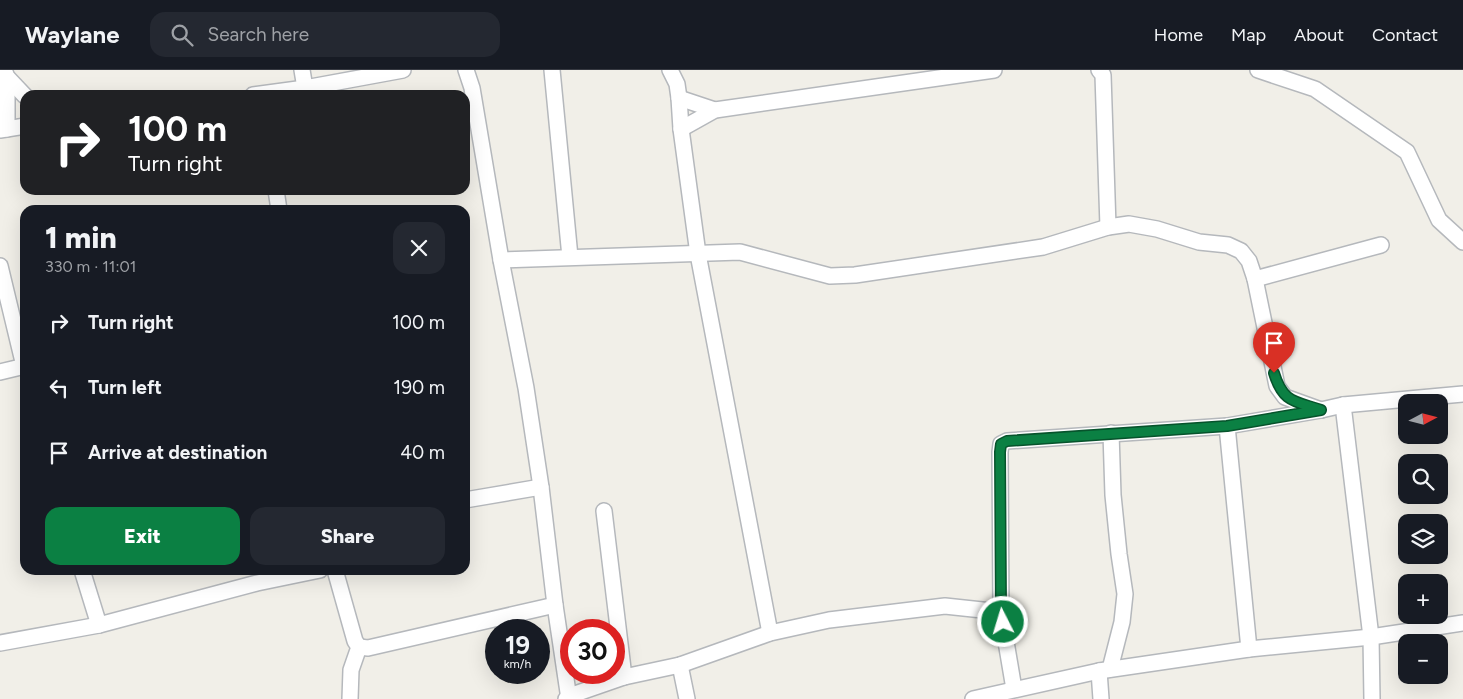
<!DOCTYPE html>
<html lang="en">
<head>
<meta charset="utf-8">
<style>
  :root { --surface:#171b24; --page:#242831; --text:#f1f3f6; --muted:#9ea1a6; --line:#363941; --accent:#0b8043 }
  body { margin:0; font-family:Figtree,sans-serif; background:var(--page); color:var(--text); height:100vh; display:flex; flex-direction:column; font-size:19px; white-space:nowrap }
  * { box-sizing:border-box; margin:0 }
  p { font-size:16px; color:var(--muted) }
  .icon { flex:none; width:28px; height:28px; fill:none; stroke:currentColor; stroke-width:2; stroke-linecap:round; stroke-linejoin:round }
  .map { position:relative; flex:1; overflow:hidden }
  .panel { position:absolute; left:20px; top:135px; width:450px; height:370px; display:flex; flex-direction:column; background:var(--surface); border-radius:15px; box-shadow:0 5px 20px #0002 }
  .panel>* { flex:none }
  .guide { position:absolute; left:20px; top:20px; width:450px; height:105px; border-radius:15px; box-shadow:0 5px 20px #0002; background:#202124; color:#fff; overflow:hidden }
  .needle { width:32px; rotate:83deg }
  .fabs { position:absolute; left:1398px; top:324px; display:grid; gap:10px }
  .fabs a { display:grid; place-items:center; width:50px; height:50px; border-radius:10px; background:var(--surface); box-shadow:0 5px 20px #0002; font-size:25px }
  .speed { position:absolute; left:485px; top:549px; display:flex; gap:10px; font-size:25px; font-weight:700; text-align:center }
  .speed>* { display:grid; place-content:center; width:65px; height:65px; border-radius:50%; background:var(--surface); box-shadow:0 5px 20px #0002; line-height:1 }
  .speed small { font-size:12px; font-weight:400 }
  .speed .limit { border:8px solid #d22; background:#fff; color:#111 }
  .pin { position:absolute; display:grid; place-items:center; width:42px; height:42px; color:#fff; margin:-51px -21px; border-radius:50% 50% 50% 0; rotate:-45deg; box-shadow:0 0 5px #0007 }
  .pin .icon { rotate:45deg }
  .me { position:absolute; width:55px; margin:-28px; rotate:355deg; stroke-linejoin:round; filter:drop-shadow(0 0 4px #0008) }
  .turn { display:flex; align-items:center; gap:18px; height:105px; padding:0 25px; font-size:22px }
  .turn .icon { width:65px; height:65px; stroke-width:2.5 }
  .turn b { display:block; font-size:35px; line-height:42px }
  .round { display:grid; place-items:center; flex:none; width:52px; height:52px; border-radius:15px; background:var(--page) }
  .summary { display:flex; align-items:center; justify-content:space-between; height:85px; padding:0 25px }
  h1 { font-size:30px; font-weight:800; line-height:38px }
  .primary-button { display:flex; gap:10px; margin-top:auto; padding:10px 25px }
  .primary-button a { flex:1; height:58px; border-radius:15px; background:var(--accent); color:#fff; font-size:20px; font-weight:800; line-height:58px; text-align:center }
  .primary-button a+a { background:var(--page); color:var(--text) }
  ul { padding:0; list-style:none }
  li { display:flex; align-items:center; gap:15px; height:65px; padding:0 25px }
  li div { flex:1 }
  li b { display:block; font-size:19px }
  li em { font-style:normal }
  header { display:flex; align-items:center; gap:30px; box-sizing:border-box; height:70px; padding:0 25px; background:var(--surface); border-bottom:1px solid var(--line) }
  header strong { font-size:24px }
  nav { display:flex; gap:28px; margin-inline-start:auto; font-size:18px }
  .search { width:350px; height:45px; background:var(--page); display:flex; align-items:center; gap:12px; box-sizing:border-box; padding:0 18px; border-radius:15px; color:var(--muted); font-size:19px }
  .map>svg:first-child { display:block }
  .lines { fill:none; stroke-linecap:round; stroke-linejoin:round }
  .minor-casing { stroke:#b5b8bc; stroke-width:18 }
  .minor { stroke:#fff; stroke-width:15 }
  .route-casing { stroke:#07532c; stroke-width:12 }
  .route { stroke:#0b8043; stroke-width:9 }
</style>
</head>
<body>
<header>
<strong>Waylane</strong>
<div class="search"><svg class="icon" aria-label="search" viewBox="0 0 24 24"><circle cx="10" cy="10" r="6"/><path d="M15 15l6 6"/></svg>Search here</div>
<nav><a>Home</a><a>Map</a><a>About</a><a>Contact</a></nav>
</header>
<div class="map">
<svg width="1463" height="629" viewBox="0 0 1463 629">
  <rect width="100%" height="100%" fill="#f1efe8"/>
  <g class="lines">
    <!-- minor casing -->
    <g class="minor-casing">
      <g id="minor">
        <polyline points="302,0 305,18"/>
        <polyline points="466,0 472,18 501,190 526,318 541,417 555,535 569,629"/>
        <polyline points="552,0 570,187"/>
        <polyline points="670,0 677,14 679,28 681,59 698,184 770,563"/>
        <polyline points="1099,0 1103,5 1108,157"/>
        <polyline points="1258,0 1315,19 1407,82 1439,150 1463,172"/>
        <polyline points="5,2 7,7 25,26"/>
        <polyline points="253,25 305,18 403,0"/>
        <polyline points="679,28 715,40"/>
        <polyline points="7,59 7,7"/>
        <polyline points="681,59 715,40 994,0"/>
        <polyline points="0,60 25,56"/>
        <polyline points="276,120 279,140"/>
        <polyline points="501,190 740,182 830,206 855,205 1043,177 1108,157 1129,154 1157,159 1199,172 1228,175 1241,181 1249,191 1255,209 1277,316 1285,327 1321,340"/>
        <polyline points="0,196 24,296"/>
        <polyline points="1255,209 1381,175"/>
        <polyline points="0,302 25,296"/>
        <polyline points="1343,335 1371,567 1372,629"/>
        <polyline points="1227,356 1249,579"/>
        <polyline points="465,430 541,417"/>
        <polyline points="604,441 624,607"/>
        <polyline points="82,500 99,555"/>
        <polyline points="335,500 355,571 359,577 351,600 350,629"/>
        <polyline points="1001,542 1000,382 1001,374 1007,371 1227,356 1321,340 1343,335 1463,324"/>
        <polyline points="0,573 99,555 257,513 320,500"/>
        <polyline points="359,577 368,578 555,535"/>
        <polyline points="680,595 687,629"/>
        <polyline points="1110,599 1122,552 1125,524 1119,484 1113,425 1111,363"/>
        <polyline points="1099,601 1101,629"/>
        <polyline points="566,629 569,626 624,607 680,595 770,563 829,550 945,536 1001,542 1014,619"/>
        <polyline points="973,629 1099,601 1249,579 1371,567 1463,553"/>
      </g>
    </g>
    <!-- minor -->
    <use href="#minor" class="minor"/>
  </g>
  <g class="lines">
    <!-- route casing -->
    <g class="route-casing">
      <path id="route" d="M1003,552L1001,542L1000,382L1001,374L1007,371L1227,356L1321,340C1295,331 1283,333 1274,303"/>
    </g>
    <!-- route -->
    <use href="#route" class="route"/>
  </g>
</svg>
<div class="fabs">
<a><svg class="needle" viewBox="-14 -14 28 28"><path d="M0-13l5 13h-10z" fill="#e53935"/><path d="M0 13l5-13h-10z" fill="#9ea1a6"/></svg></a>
<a><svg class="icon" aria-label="search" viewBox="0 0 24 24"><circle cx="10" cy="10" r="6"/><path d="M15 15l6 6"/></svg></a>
<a><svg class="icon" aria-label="layers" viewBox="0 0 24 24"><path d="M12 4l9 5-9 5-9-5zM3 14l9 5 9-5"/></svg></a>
<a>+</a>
<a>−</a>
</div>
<div class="speed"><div>19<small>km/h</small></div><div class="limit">30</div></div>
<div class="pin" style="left:1274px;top:303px;background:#d93025"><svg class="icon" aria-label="arrive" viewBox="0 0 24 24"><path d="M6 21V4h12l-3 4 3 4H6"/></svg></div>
<svg class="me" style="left:1003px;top:552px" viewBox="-20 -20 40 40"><circle r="17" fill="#0b8043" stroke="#fff" stroke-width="3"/><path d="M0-11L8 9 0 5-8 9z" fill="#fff"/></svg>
<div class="guide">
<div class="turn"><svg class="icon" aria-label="right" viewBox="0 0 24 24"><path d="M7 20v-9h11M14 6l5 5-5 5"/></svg><div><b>100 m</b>Turn right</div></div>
</div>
<section class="panel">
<div class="summary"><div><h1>1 min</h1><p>330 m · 11:01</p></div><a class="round"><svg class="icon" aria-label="close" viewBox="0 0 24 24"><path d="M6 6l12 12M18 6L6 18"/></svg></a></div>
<ul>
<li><svg class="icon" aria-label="right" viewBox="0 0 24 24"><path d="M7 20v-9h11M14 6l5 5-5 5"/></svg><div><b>Turn right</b></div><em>100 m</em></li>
<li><svg class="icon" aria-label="left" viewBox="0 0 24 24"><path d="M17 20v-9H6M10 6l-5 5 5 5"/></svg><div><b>Turn left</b></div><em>190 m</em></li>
<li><svg class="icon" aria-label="arrive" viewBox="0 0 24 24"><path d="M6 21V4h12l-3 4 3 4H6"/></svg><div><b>Arrive at destination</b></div><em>40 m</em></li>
</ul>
<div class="primary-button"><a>Exit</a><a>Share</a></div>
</section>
</div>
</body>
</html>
